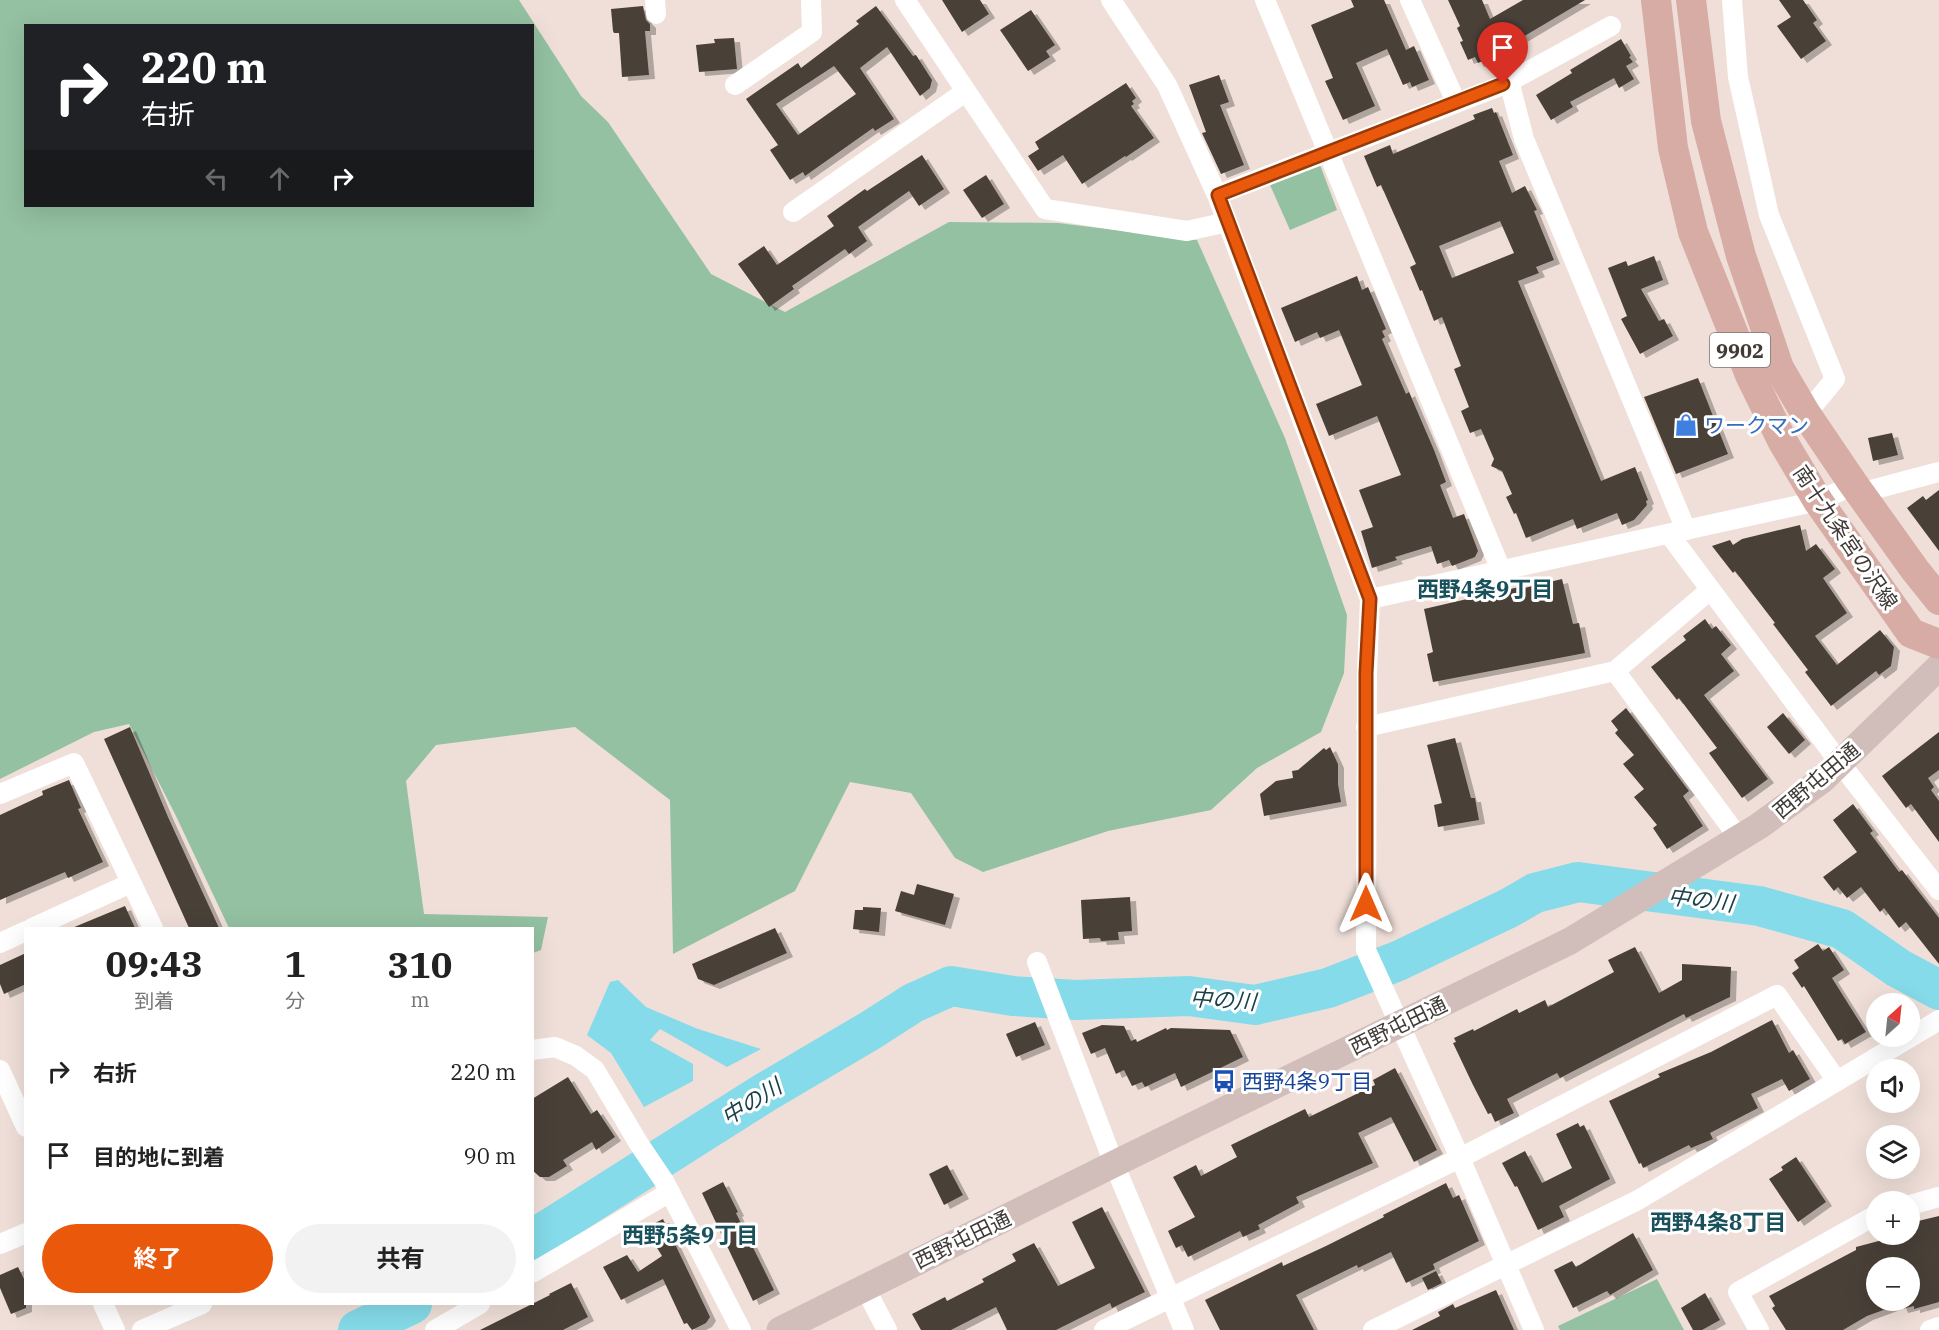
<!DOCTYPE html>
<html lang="ja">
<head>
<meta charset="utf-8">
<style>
  :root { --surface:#fff; --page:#f2f2f2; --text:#222; --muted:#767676; --accent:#ea580c }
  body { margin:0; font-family:"IBM Plex Serif","Noto Sans JP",serif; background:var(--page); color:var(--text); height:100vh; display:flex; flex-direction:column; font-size:22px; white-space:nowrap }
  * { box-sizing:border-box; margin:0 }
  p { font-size:20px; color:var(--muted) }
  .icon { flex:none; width:33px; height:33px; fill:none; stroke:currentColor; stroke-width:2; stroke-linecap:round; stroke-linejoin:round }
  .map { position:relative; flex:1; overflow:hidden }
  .panel { position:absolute; left:24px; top:927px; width:510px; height:378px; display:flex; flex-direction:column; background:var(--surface); border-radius:0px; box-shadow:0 6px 24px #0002 }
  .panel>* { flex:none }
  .guide { position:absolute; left:24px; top:24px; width:510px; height:183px; border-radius:0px; box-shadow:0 6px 24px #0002; background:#202124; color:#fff; overflow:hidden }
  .needle { width:39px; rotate:27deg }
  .buttons { position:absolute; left:1866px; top:993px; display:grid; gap:12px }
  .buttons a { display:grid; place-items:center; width:54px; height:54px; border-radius:50%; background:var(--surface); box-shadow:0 6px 24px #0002; font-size:30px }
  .pin { position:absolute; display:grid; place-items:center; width:51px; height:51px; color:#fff; margin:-62px -26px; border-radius:50% 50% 50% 0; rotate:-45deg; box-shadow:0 0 6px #0007 }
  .pin .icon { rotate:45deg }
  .me { position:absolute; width:66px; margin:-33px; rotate:0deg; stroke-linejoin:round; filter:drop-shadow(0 0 4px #0008) }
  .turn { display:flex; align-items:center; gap:21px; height:126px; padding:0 18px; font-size:27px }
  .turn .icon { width:78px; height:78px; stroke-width:2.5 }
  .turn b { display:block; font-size:42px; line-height:51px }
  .lanes { display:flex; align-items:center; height:57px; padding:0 18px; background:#0003; justify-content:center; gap:30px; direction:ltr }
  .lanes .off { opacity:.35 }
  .eta { display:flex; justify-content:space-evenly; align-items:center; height:102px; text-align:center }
  .eta b { font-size:36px; font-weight:700; line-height:42px }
  .primary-button { display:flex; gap:12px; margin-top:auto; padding:12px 18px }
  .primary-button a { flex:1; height:69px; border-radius:36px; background:var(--accent); color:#fff; font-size:24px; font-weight:700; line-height:69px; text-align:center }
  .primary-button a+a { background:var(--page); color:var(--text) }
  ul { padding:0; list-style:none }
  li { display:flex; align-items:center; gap:18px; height:84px; padding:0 18px }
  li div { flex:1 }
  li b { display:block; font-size:22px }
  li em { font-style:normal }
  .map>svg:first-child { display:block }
  .green { fill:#94c1a2; fill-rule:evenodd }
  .water { fill:#85dbe9 }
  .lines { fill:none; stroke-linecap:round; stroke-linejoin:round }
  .river { stroke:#85dbe9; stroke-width:40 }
  .building { fill:#4a3f37; fill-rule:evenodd; filter:url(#shadow) }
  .street { stroke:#fff; stroke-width:20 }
  .secondary { stroke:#d1bebb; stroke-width:27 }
  .primary { stroke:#d6aca4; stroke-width:30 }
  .route-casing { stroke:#983908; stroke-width:15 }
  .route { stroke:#ea580c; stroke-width:10 }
  .labels { text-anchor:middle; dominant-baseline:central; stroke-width:6; stroke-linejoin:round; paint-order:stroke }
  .shield { fill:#fff; stroke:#7a7674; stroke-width:1.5 }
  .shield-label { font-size:20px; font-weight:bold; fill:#413b38 }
  .shop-label { font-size:21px; fill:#366cbe; stroke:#fff; text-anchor:start }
  .street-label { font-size:21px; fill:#413b38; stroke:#fff }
  .transit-label { font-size:21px; fill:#164399; stroke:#fff; text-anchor:start }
  .neighbourhood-label { font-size:22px; font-weight:bold; fill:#18505c; stroke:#fff }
  .water-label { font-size:22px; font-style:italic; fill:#194248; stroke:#fff }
</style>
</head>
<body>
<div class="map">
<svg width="1939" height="1330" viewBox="0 0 1939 1330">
  <defs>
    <filter id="shadow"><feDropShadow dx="6" dy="4" stdDeviation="0" flood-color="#0004"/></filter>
  </defs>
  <rect width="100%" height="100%" fill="#efdfd8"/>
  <!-- green -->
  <g class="green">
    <path d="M0,0H519L581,96L608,122L711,274L785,312L949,222L1058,223L1197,240L1285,438L1347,615L1344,673L1321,732L1257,768L1211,810L1108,831L983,872L955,858L911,793L850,782L795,891L673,954L670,800L575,727L436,745L406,781L424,914L548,917L541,950L533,953L532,928H229L175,814L129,724L94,732L0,779ZM26,26H532V206H26Z"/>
    <polygon points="1320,165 1337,210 1290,230 1270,185"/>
    <polygon points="1657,1279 1684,1330 1560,1330 1558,1326"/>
  </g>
  <!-- water -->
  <polygon class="water" points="618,980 646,1007 698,1029 761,1049 727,1067 660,1029 650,1040 693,1064 693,1081 644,1107 611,1053 587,1035 610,982"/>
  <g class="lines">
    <!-- river -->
    <g class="river">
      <polyline points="532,1240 764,1093 871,1030 913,1003 951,986 1013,996 1076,1000 1189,996 1255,1005 1328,988 1398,961 1509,908 1535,893 1578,882 1759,906 1842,929 1898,968 1939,990"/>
      <polyline points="358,1330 412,1304"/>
    </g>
  </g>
  <!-- building -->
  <g class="building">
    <polygon points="942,0 980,0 989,14 962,32"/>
    <polygon points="1351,0 1384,0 1406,50 1414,46 1429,80 1412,87 1410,82 1403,85 1387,49 1356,63 1375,106 1343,120 1325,81 1333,78 1311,25 1354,7"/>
    <polygon points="1448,0 1482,0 1490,19 1523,0 1585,0 1496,53 1497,54 1478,63 1475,57 1468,60 1460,42 1463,41 1457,28 1460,26"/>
    <polygon points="1779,0 1803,0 1817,20 1813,23 1826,41 1801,59 1777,26 1791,17"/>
    <polygon points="643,6 646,20 650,24 650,31 645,31 649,75 622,77 619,33 614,33 613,31 611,9"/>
    <path d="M876,6L913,56L916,55L932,80L930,88L920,96L887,47L860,68L894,119L875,131L873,128L805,176L803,172L790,180L770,150L778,145L746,99L798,63L801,68L859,24L856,21ZM834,66L856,94L798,135L776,104Z"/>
    <polygon points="1031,10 1055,45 1046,51 1050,57 1028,71 1000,30"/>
    <polygon points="734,38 737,69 699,72 696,45 715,43 714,39"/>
    <polygon points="1621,39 1631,56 1629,57 1633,62 1626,66 1634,79 1619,88 1614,78 1570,102 1573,107 1551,120 1536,95 1572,73 1570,70"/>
    <polygon points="1219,75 1229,102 1220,105 1244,165 1221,174 1202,133 1206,132 1189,85"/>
    <polygon points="1126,83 1136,98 1132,101 1134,104 1131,106 1154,138 1126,157 1125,156 1082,184 1063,155 1038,171 1028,156 1039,149 1035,142"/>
    <path d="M1492,108L1494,113L1496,112L1513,155L1499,161L1512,193L1525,186L1537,210L1534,211L1554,260L1536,267L1539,273L1518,281L1601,481L1635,467L1648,500L1646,501L1647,505L1634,520L1622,525L1617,513L1577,529L1573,519L1526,538L1516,513L1514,514L1506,497L1512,494L1502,471L1491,466L1494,459L1481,429L1470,433L1461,411L1469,407L1454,369L1461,366L1442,317L1434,321L1422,290L1420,291L1410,267L1416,264L1381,185L1377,187L1364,156L1390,145L1393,154L1475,119L1473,115ZM1500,221L1514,253L1452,278L1439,246Z"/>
    <polygon points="922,155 944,189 919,206 909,191 858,227 867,241 849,254 845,249 792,286 794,289 769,307 738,264 764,246 777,265 834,226 827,216 865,189 867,191"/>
    <polygon points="986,175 1004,204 982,218 963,190"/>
    <polygon points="1654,256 1663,280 1641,289 1659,321 1664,319 1673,336 1640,354 1621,319 1627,316 1608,268 1626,261 1628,266"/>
    <polygon points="1357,276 1362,290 1368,287 1386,329 1382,331 1385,337 1382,339 1406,394 1409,392 1434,450 1446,482 1440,485 1453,518 1464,514 1478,551 1475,557 1452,566 1449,560 1437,564 1431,546 1395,557 1397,560 1372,568 1361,531 1373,527 1359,490 1401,475 1377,416 1329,436 1316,404 1362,385 1339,330 1320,338 1317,332 1295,342 1281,308"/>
    <polygon points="1698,378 1728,454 1676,474 1644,397"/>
    <polygon points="1892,433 1898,455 1873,461 1868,438"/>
    <polygon points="1939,490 1939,551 1907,508 1923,496 1926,500"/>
    <polygon points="1800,525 1806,551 1816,544 1835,569 1823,578 1847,613 1815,636 1837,665 1880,630 1894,647 1891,666 1879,675 1876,671 1831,706 1805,672 1808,670 1773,624 1775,623 1735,571 1733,573 1712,546 1730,540 1733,545 1742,539"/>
    <polygon points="1562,579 1573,624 1579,623 1585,653 1433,682 1427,654 1433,652 1424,609 1519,587 1520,589"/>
    <polygon points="1705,619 1712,629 1716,626 1731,645 1721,654 1734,671 1704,695 1768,779 1742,798 1709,753 1717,748 1679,698 1677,700 1651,667 1686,640 1683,636"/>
    <polygon points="1626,708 1689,791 1683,796 1703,826 1667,849 1653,828 1657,825 1634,797 1644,789 1623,764 1634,755 1615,733 1618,730 1611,721"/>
    <polygon points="1783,713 1805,740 1789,754 1767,727"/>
    <polygon points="130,727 168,817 219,928 189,928 104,739"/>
    <polygon points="1939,732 1939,770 1928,778 1934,787 1931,790 1939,801 1939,842 1911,804 1906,808 1882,776"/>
    <polygon points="1455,738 1471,798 1475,798 1479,820 1438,827 1434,805 1442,803 1427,745"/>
    <polygon points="1330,747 1338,764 1338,784 1341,802 1264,816 1260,794 1276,781 1293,778 1292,771 1298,770 1324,748 1326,750"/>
    <polygon points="69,780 81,808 78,809 103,862 68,878 65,872 0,900 0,815 43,795 42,791"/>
    <polygon points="1853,804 1873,831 1870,833 1899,872 1902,870 1939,918 1939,964 1906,922 1899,928 1884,908 1880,912 1861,887 1847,898 1838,887 1834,891 1823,877 1857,852 1833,820"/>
    <polygon points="917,884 954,894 945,925 895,911 901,891 914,895"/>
    <polygon points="1130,897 1132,931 1118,932 1119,940 1101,941 1100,938 1083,939 1081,900"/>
    <polygon points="125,906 135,928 72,928"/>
    <polygon points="863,907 881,908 879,932 853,929 855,910 863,910"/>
    <polygon points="775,928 787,953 714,985 698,979 692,964"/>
    <polygon points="1818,944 1823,951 1829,947 1844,970 1832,978 1866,1032 1845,1044 1842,1039 1838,1041 1804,986 1802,988 1792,973 1799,968 1794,960"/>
    <polygon points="1635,947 1659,993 1682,980 1682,964 1731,967 1730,997 1686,1018 1684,1014 1560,1078 1557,1073 1507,1099 1514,1113 1495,1122 1491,1113 1488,1114 1473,1085 1453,1043 1456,1042 1454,1038 1473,1029 1474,1031 1517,1009 1519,1013 1545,1000 1548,1007 1614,972 1608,960"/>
    <polygon points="26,953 26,984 4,994 0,984 0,965"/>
    <polygon points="1772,1020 1789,1053 1793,1050 1810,1079 1789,1091 1782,1079 1751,1094 1758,1108 1710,1133 1713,1139 1691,1148 1689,1145 1643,1168 1641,1163 1639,1164 1609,1101 1660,1077 1658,1074 1711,1052"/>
    <polygon points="1035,1022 1045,1045 1016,1057 1006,1034"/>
    <polygon points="1102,1025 1124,1026 1131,1041 1136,1039 1137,1042 1166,1028 1167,1030 1171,1028 1230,1030 1243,1057 1181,1087 1175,1073 1145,1087 1142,1082 1132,1086 1124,1070 1116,1074 1105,1048 1091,1054 1082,1033"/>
    <polygon points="1395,1068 1437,1150 1414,1162 1391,1117 1358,1133 1373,1163 1296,1197 1299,1203 1258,1225 1260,1229 1243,1237 1240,1231 1188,1257 1182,1245 1176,1248 1168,1231 1195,1217 1173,1177 1196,1165 1201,1176 1237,1157 1231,1145 1305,1109 1309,1117 1375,1085 1373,1080"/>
    <polygon points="568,1077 591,1114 597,1110 615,1137 596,1150 592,1142 563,1160 567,1166 549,1177 540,1177 532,1170 532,1099"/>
    <polygon points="1578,1123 1580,1127 1584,1125 1610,1179 1559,1206 1564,1217 1538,1230 1517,1186 1515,1187 1502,1163 1525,1151 1542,1183 1572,1168 1556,1134"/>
    <polygon points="1796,1157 1826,1202 1798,1222 1769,1179 1783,1170 1781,1167"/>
    <polygon points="947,1165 963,1195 944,1205 929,1174"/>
    <polygon points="723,1182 738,1212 736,1213 774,1290 753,1301 702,1193"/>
    <polygon points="1446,1183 1453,1198 1459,1195 1479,1241 1433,1264 1435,1269 1406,1283 1391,1252 1358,1268 1357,1265 1298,1294 1296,1295 1314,1330 1220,1330 1205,1300 1282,1262 1283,1266 1326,1246 1384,1217 1383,1215"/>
    <polygon points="1102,1207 1145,1292 1112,1308 1110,1303 1056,1330 1007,1330 996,1307 951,1330 921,1330 912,1314 945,1297 947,1301 984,1282 982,1279 1016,1261 1012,1254 1034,1243 1058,1286 1095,1268 1072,1222"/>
    <path d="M1939,1216V1302L1914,1309V1306L1902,1309L1900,1304L1867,1316L1843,1330H1786L1772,1308L1775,1306L1769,1296L1856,1250V1247L1890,1238L1889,1234H1910V1223ZM1876,1268H1910V1300H1876Z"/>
    <polygon points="663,1219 710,1317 706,1323 692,1330 687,1323 684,1324 663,1279 621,1300 603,1267 627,1255 638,1272 662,1256 645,1228"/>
    <polygon points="1633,1233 1653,1270 1610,1295 1607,1291 1573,1308 1554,1270 1572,1261 1576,1267"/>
    <polygon points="18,1267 26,1283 26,1308 11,1314 0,1288 0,1275"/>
    <polygon points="1436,1271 1442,1283 1428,1290 1422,1278"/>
    <polygon points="571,1283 588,1317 563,1330 480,1330 550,1295 549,1294"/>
    <polygon points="1496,1290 1514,1330 1412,1330 1440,1316 1438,1312 1453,1304 1455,1308"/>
    <polygon points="1705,1293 1720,1320 1702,1330 1693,1330 1681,1308"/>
  </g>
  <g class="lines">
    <!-- street -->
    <g class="street">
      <polyline points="655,0 656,14"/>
      <polyline points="905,0 1045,209 1187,231 1227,222"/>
      <polyline points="1111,0 1167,85 1217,195 1370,599 1367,673 1366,950 1460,1158 1534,1330"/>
      <polyline points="1265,0 1501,570"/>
      <polyline points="1410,0 1456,102"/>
      <polyline points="1732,0 1738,77 1769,215 1835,379 1806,414"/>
      <polyline points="1509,81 1524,139 1686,530"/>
      <polyline points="735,85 812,32 811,0"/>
      <polyline points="1217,195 1503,85 1611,26"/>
      <polyline points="793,212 965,92"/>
      <polyline points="1860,493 1939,472"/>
      <polyline points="1669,534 1840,763 1939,890"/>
      <polyline points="1370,599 1818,501 1854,485"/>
      <polyline points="1615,671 1739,838"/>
      <polyline points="1366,727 1615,671 1710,590"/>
      <polyline points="0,794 74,763 153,928"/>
      <polyline points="32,928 131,883"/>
      <polyline points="0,943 26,931"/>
      <polyline points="1037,962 1114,1164 1184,1330"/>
      <polyline points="532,1050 555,1047 576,1056 595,1070 639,1144 664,1181 741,1330"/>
      <polyline points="0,1070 26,1127"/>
      <polyline points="1910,1205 1939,1197"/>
      <polyline points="0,1244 26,1233"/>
      <polyline points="532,1273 670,1192"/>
      <polyline points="865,1288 887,1330"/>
      <polyline points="103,1304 115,1330"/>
      <polyline points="142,1330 202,1304"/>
      <polyline points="435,1330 480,1304"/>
      <polyline points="1104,1330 1460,1158 1777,995 1837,1081"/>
      <polyline points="1373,1330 1638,1200 1939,1020"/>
      <polyline points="1759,1330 1738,1292 1876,1215"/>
      <polyline points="1930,1330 1939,1327"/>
    </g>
    <!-- secondary -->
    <polyline class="secondary" points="780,1330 1114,1164 1570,941 1759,826 1822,780 1939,667"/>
    <!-- primary -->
    <g class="primary">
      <polyline points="1656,0 1673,148 1693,232 1750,375 1783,442 1818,501 1911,633 1939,644"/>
      <polyline points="1691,0 1706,121 1741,256 1779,368 1806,414 1852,482 1915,570 1939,600"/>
    </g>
  </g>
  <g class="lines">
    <!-- route casing -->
    <g class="route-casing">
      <polyline id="route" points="1366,904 1366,673 1370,599 1218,195 1503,84"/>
    </g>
    <!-- route -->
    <use href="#route" class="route"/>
  </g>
  <!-- icons -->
  <defs>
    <g id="shop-bare" transform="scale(1.8)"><path d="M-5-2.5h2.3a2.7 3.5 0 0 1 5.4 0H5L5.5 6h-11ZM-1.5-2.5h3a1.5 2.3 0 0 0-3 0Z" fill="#3f7fe0" stroke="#fff" stroke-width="2.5" paint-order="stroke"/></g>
    <g id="bus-bare" transform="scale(1.8)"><path d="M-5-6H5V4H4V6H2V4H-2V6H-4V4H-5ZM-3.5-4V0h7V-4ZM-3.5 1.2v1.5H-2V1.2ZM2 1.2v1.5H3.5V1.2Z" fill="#1a4fb4" stroke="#fff" stroke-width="2.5" paint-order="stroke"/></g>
  </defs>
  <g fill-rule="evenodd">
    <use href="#shop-bare" x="1686" y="425"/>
    <use href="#bus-bare" x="1224" y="1081"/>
  </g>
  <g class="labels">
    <!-- shield labels -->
    <rect class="shield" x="1710" y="333" width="60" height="34" rx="4.5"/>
    <g class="shield-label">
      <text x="1740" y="350">9902</text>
    </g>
    <!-- shop labels -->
    <g class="shop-label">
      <text x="1704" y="425">ワークマン</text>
    </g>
    <!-- street labels -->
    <g class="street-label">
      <text transform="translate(1846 537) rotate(56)">南十九条宮の沢線</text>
      <text transform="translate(1816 780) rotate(-40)">西野屯田通</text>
      <text transform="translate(1398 1025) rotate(-26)">西野屯田通</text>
      <text transform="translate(962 1239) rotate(-26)">西野屯田通</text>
    </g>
    <!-- transit labels -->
    <g class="transit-label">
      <text x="1242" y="1081">西野4条9丁目</text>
    </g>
    <!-- neighbourhood labels -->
    <g class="neighbourhood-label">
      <text x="1485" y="588">西野4条9丁目</text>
      <text x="1718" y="1221">西野4条8丁目</text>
      <text x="690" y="1234">西野5条9丁目</text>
    </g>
    <!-- water labels -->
    <g class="water-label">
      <text transform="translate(1701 899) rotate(7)">中の川</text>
      <text transform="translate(1223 999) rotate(4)">中の川</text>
      <text transform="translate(751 1101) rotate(-32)">中の川</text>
    </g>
  </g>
</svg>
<div class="buttons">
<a><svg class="needle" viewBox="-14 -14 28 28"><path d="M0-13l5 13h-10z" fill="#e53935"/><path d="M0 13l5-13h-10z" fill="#767676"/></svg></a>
<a><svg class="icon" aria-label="sound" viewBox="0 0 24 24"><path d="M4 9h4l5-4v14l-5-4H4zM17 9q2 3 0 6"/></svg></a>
<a><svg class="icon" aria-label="layers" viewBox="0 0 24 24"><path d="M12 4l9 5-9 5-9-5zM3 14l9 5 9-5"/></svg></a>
<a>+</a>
<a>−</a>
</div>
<div class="pin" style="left:1503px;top:84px;background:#d93025"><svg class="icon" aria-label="arrive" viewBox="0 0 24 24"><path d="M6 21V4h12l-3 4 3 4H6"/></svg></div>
<svg class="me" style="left:1366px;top:904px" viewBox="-20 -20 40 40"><path d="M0-17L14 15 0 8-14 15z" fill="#ea580c" stroke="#fff" stroke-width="4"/></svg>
<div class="guide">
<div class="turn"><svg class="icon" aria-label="right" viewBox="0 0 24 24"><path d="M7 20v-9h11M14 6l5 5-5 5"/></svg><div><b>220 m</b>右折</div></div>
<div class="lanes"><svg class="icon off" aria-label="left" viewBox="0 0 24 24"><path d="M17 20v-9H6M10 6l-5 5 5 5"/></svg><svg class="icon off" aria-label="ahead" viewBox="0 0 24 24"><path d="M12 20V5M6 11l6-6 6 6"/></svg><svg class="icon" aria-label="right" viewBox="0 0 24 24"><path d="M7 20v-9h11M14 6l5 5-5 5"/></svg></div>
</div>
<section class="panel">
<div class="eta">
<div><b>09:43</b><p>到着</p></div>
<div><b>1</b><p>分</p></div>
<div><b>310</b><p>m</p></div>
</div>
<ul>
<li><svg class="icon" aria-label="right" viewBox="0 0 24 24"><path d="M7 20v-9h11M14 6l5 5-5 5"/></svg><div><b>右折</b></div><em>220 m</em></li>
<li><svg class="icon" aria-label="arrive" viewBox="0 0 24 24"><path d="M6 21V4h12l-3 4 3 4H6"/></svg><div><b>目的地に到着</b></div><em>90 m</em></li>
</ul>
<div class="primary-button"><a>終了</a><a>共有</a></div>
</section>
</div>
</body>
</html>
